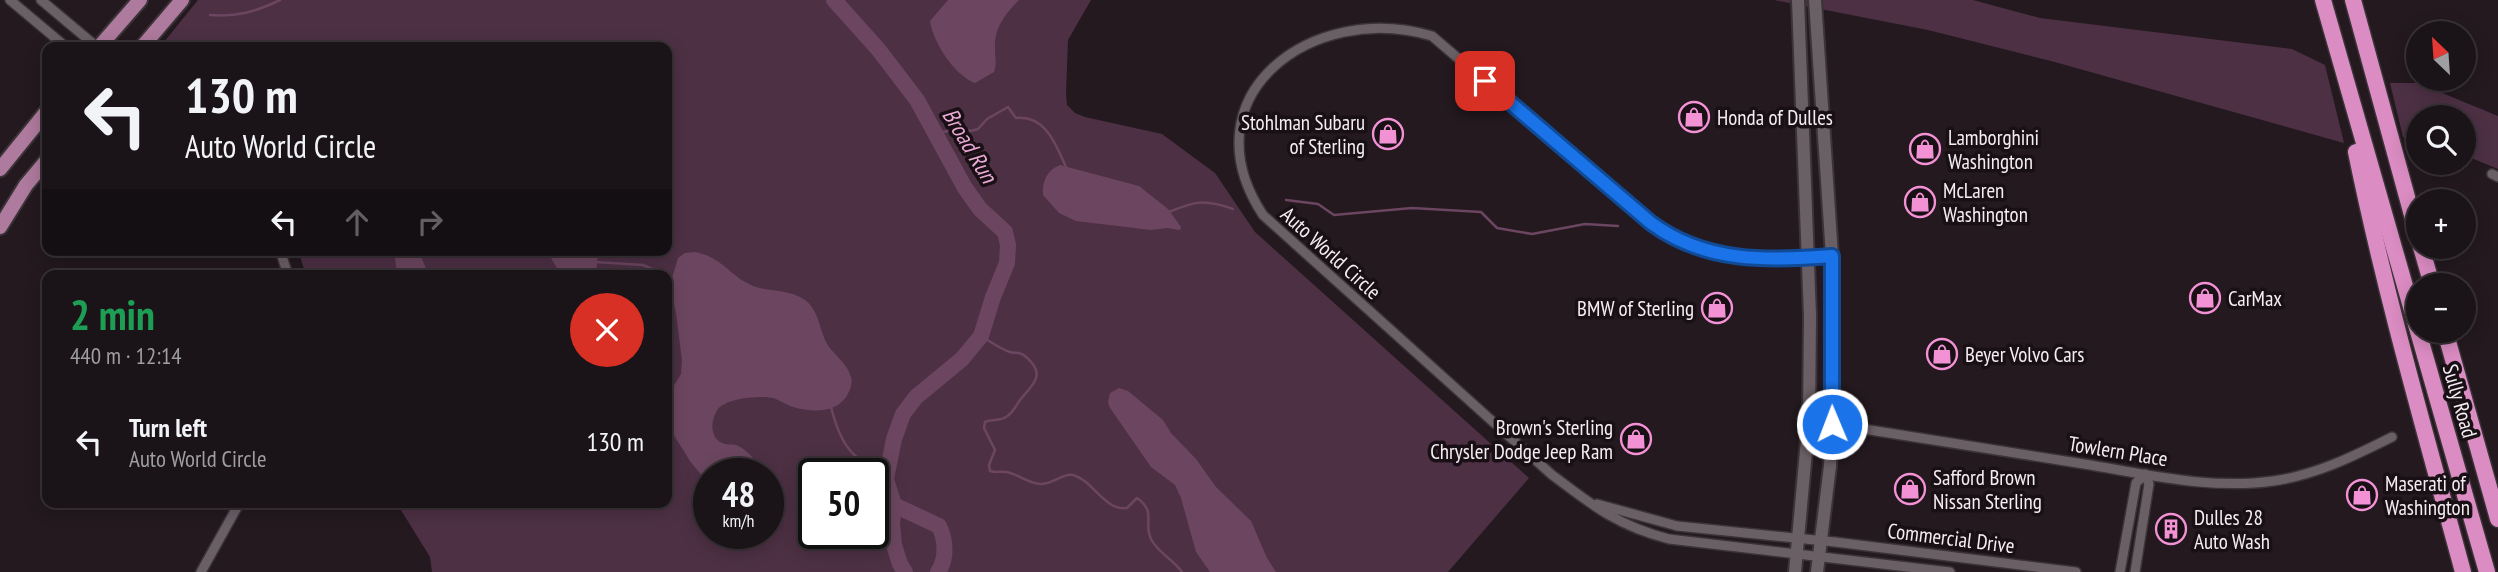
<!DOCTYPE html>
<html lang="en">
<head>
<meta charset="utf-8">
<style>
  :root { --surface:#1a1317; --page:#272024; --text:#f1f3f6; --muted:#9f9ea1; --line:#383236 }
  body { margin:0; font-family:"PT Sans Narrow",sans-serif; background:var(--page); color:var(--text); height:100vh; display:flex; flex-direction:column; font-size:26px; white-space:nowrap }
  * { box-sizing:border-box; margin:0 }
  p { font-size:23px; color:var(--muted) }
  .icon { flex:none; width:38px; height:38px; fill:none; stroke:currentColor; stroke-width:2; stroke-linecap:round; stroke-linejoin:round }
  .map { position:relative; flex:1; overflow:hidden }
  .details { position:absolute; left:42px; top:270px; width:630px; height:238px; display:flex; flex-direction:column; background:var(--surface); border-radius:14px; box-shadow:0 4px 18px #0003,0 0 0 2px var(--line) }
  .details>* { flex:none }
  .banner { position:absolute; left:42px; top:42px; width:630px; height:214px; border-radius:14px; box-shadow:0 4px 18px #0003,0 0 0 2px var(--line); background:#1a1317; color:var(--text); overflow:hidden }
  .needle { width:46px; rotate:335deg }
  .controls { position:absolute; left:2406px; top:21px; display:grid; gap:14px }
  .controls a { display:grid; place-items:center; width:70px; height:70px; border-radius:50%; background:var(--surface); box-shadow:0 4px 18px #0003,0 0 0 2px var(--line); font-size:35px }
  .speed { position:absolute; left:693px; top:458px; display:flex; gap:14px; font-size:35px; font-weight:700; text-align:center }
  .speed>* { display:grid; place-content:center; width:91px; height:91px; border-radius:50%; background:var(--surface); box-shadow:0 4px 18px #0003,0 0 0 2px var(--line); line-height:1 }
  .speed small { font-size:18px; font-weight:400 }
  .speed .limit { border:4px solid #111; border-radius:10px; background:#fff; color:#111 }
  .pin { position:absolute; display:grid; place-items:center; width:60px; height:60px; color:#fff; margin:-30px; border-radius:14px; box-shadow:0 4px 10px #0006 }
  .me { position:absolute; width:77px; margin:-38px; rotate:359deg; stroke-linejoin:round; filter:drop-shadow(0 0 5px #0008) }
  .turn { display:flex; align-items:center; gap:24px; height:147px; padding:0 28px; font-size:32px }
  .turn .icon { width:91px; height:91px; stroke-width:2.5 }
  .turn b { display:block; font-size:49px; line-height:60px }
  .lanes { display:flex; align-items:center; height:66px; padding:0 28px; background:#0003; justify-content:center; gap:35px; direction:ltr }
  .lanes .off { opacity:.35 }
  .round { display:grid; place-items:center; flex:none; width:74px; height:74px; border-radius:37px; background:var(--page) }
  .overview { display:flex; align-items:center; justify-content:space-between; height:119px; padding:0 28px }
  h1 { font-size:42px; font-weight:800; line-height:52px; color:#1e9e55 }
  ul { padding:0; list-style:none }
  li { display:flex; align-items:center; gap:21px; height:105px; padding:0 28px }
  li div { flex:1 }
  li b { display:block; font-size:26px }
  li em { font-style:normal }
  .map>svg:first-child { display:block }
  .green { fill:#4d3044; fill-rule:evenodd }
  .water { fill:#6c4660 }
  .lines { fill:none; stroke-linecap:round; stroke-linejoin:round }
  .stream { stroke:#6c4660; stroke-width:2.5 }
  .river { stroke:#6c4660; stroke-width:16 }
  .minor-casing { stroke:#3a3337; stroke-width:12 }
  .secondary-casing { stroke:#3a3337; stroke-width:16 }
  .primary-casing { stroke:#3a3337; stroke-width:18 }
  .motorway-casing { stroke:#3a3337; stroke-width:19 }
  .minor { stroke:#6b5f66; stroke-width:9 }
  .secondary { stroke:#6b5f66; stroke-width:12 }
  .primary { stroke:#ae7a9d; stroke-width:14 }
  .motorway { stroke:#db8cc2; stroke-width:16 }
  .route-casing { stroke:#114b97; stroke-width:18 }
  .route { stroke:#1a73e8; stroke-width:12 }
  .labels { text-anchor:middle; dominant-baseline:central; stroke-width:7; stroke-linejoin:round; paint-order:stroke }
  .poi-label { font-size:21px; fill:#f4edf1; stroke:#191016; text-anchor:start }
  .street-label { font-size:21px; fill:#f4edf1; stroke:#191016 }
  .water-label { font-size:23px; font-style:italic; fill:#ebaad5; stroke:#191016 }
</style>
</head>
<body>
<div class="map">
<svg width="2498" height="572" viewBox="0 0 2498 572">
  <rect width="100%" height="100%" fill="#23191f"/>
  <!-- green -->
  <g class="green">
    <path d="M198,0H1091L1068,40L1066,93L1067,105L1075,113L1085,117L1162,134L1215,173L1255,232L1529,478L1448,572H432L430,557L396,502H667V275H306L298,250H667V47H160ZM709,474H768V534H709ZM814,474H873V534H814Z"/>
    <polygon points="1774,0 1973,0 2040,18 2292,49 2325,65 2344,143 2051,61 1928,30"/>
    <polygon points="2390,83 2418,83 2498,116 2498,169 2464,155 2464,117 2418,117 2418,141 2403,137"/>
  </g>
  <!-- water -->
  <g class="water">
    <path d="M948,0H1019C1005,14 994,28 995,49C995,58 997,63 994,72L975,83C954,75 933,42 930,21Z"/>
    <path d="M1060,165L1139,186L1168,209L1181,227L1180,230L1167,228L1151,230L1076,221L1059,213L1043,195C1042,181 1047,170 1060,165Z"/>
    <polygon points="394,250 418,250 429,275 397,275"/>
    <polygon points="544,250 598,250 596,275 561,275 551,258"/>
    <path d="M695,252C723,258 727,273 749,284C766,293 788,288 805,300C820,311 819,332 829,347C837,357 847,364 851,377C853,384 850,391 846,397C834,414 811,412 793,407C786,405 780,400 773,398C761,395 726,398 718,409C710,420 709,440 725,444C729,445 732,444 736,445C742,447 749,453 753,458V467L745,474H709V479L703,477L690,461L667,424V397L681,374L682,361L676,313L670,285L678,258L685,253Z"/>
    <polygon points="1119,388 1128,391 1163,420 1171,433 1196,459 1216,487 1251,521 1267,558 1276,572 1210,572 1196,552 1181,498 1175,485 1151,467 1110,408 1108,402 1110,393"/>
  </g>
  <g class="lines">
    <!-- stream -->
    <g class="stream">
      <path d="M210,15C237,17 255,12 280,0"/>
      <path d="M934,134L962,128L971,131L978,129L987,119L1008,107L1016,118C1046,115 1056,145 1066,167"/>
      <polyline points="1286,200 1318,204 1334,215 1412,208 1481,212 1497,228 1532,234 1585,224 1618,226"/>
      <path d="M1169,212C1195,201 1205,199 1233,209"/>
      <polyline points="595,262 643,265 666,275"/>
      <path d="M981,336C990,341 1000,349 1010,352C1016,354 1019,351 1025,356C1048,375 1032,385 1020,400C1016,406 1012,414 1006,417C1000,421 992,419 985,422L984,428L995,450L989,465L990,471C996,473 1000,471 1006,472C1019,474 1028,484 1042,484C1053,484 1063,473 1073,475C1093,480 1104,511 1127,508L1137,498C1157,512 1143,522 1151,539C1159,554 1173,559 1182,572"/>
      <path d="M831,407C839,439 851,465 887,469"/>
    </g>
    <!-- river -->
    <g class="river">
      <polyline points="834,0 878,49 917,100 965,188 980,209 1005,232 1008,245 1007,263 993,297 981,336 962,359 916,397 903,414 894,439 886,479 894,505 892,524 894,545 900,564 905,572"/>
      <path d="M894,505L939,526C946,540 947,559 938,572"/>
    </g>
    <!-- minor casing -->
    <g class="minor-casing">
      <g id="minor">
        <polyline points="10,0 66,47"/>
        <polyline points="41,0 97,47"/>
        <polyline points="2492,174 2498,177"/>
        <polyline points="280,250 288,275"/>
        <path d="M1832,256C1768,261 1705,263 1651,223L1432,36C1312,0 1185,96 1263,215L1551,474C1593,506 1618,526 1669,539L1950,572"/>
        <path d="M1832,424C1916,437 2000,450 2084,464C2146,474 2210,490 2273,481C2316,475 2354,456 2392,437"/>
        <polyline points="1597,504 1677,526 1835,542 2076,572"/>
        <polyline points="201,572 240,502"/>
        <polyline points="2120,572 2136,483 2145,474 2149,484 2135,572"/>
      </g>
    </g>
    <!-- secondary casing -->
    <g class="secondary-casing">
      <g id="secondary">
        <polyline points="1815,0 1832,256 1832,424 1830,466 1817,572"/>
        <polyline points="1795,572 1809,418 1810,316 1798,0"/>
      </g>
    </g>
    <!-- primary casing -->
    <g class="primary-casing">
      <g id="primary">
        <polyline points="99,47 140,0"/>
        <polyline points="142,47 182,0"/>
        <polyline points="0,169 47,111"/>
        <polyline points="0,227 26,185 47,160"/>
      </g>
    </g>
    <!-- motorway casing -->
    <g class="motorway-casing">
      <g id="motorway">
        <polyline points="2323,0 2487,572"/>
        <polyline points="2353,0 2418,237"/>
        <path d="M2356,152C2385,294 2425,432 2463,572"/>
        <polyline points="2421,247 2432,285"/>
        <polyline points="2445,331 2498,519"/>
      </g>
    </g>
    <!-- minor -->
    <use href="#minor" class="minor"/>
    <!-- secondary -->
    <use href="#secondary" class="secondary"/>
    <!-- primary -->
    <use href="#primary" class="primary"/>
    <!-- motorway -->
    <use href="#motorway" class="motorway"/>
  </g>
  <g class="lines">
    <!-- route casing -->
    <g class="route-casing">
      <path id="route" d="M1485,81L1651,223C1705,263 1768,261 1832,256V424"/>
    </g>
    <!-- route -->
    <use href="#route" class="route"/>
  </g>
  <!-- icons -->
  <defs>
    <g id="shop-ring" transform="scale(1.575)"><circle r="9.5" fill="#191016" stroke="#f391d5" stroke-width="1.5"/><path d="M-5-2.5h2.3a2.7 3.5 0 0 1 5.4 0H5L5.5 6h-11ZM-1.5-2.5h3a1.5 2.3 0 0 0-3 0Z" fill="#f391d5"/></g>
    <g id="building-ring" transform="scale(1.575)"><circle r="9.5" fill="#191016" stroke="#f391d5" stroke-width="1.5"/><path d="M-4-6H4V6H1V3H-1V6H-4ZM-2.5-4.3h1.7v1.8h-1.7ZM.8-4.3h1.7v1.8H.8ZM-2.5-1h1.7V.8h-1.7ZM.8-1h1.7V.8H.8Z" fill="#f391d5"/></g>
  </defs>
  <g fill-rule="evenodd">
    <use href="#shop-ring" x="1694" y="117"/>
    <use href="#shop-ring" x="1388" y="134"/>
    <use href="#shop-ring" x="1925" y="149"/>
    <use href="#shop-ring" x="1920" y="202"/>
    <use href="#shop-ring" x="2205" y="298"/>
    <use href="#shop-ring" x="1717" y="308"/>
    <use href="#shop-ring" x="1942" y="354"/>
    <use href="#shop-ring" x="1636" y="439"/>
    <use href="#shop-ring" x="1910" y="489"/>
    <use href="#shop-ring" x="2362" y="495"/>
    <use href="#building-ring" x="2171" y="529"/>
  </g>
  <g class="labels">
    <!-- poi labels -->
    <g class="poi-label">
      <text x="1717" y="117">Honda of Dulles</text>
      <text x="1365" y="122" text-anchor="end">Stohlman Subaru<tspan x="1365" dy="24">of Sterling</tspan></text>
      <text x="1948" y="137">Lamborghini<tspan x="1948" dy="24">Washington</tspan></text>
      <text x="1943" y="190">McLaren<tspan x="1943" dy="24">Washington</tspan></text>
      <text x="2228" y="298">CarMax</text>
      <text x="1694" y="308" text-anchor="end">BMW of Sterling</text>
      <text x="1965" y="354">Beyer Volvo Cars</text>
      <text x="1613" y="427" text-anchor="end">Brown's Sterling<tspan x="1613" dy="24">Chrysler Dodge Jeep Ram</tspan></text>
      <text x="1933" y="477">Safford Brown<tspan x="1933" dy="24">Nissan Sterling</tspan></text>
      <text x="2385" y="483">Maserati of<tspan x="2385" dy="24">Washington</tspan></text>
      <text x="2194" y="517">Dulles 28<tspan x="2194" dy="24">Auto Wash</tspan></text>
    </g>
    <!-- street labels -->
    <g class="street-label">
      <text transform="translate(1331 253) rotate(42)">Auto World Circle</text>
      <text transform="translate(2460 401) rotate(74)">Sully Road</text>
      <text transform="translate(2118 451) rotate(9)">Towlern Place</text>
      <text transform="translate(1951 538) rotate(7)">Commercial Drive</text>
    </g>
    <!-- water labels -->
    <g class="water-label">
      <text transform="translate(970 145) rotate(59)">Broad Run</text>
    </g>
  </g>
</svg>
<div class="controls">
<a><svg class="needle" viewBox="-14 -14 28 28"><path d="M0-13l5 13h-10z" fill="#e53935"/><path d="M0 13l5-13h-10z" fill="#9f9ea1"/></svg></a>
<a><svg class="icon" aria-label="search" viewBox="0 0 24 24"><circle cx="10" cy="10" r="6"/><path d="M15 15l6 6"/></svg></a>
<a>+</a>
<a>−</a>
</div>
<div class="speed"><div>48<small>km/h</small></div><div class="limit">50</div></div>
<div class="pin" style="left:1485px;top:81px;background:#d93025"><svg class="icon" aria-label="arrive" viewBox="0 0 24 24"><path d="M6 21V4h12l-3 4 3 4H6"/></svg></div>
<svg class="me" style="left:1832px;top:424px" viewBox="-20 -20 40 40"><circle r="17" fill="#1a73e8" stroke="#fff" stroke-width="3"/><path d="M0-11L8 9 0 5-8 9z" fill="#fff"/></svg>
<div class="banner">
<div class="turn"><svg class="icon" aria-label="left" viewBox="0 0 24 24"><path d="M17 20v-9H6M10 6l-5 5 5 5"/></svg><div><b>130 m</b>Auto World Circle</div></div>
<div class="lanes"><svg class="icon" aria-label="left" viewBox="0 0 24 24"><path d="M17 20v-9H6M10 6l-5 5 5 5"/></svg><svg class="icon off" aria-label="ahead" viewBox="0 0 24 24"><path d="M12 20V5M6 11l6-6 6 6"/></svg><svg class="icon off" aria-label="right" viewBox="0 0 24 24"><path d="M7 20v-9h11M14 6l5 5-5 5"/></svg></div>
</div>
<section class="details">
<div class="overview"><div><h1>2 min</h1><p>440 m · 12:14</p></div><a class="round" style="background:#d93025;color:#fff"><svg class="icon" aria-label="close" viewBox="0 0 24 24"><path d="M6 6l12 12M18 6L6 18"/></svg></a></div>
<ul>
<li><svg class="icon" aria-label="left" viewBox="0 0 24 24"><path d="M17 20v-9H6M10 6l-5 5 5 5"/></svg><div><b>Turn left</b><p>Auto World Circle</p></div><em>130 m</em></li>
</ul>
</section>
</div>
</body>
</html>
